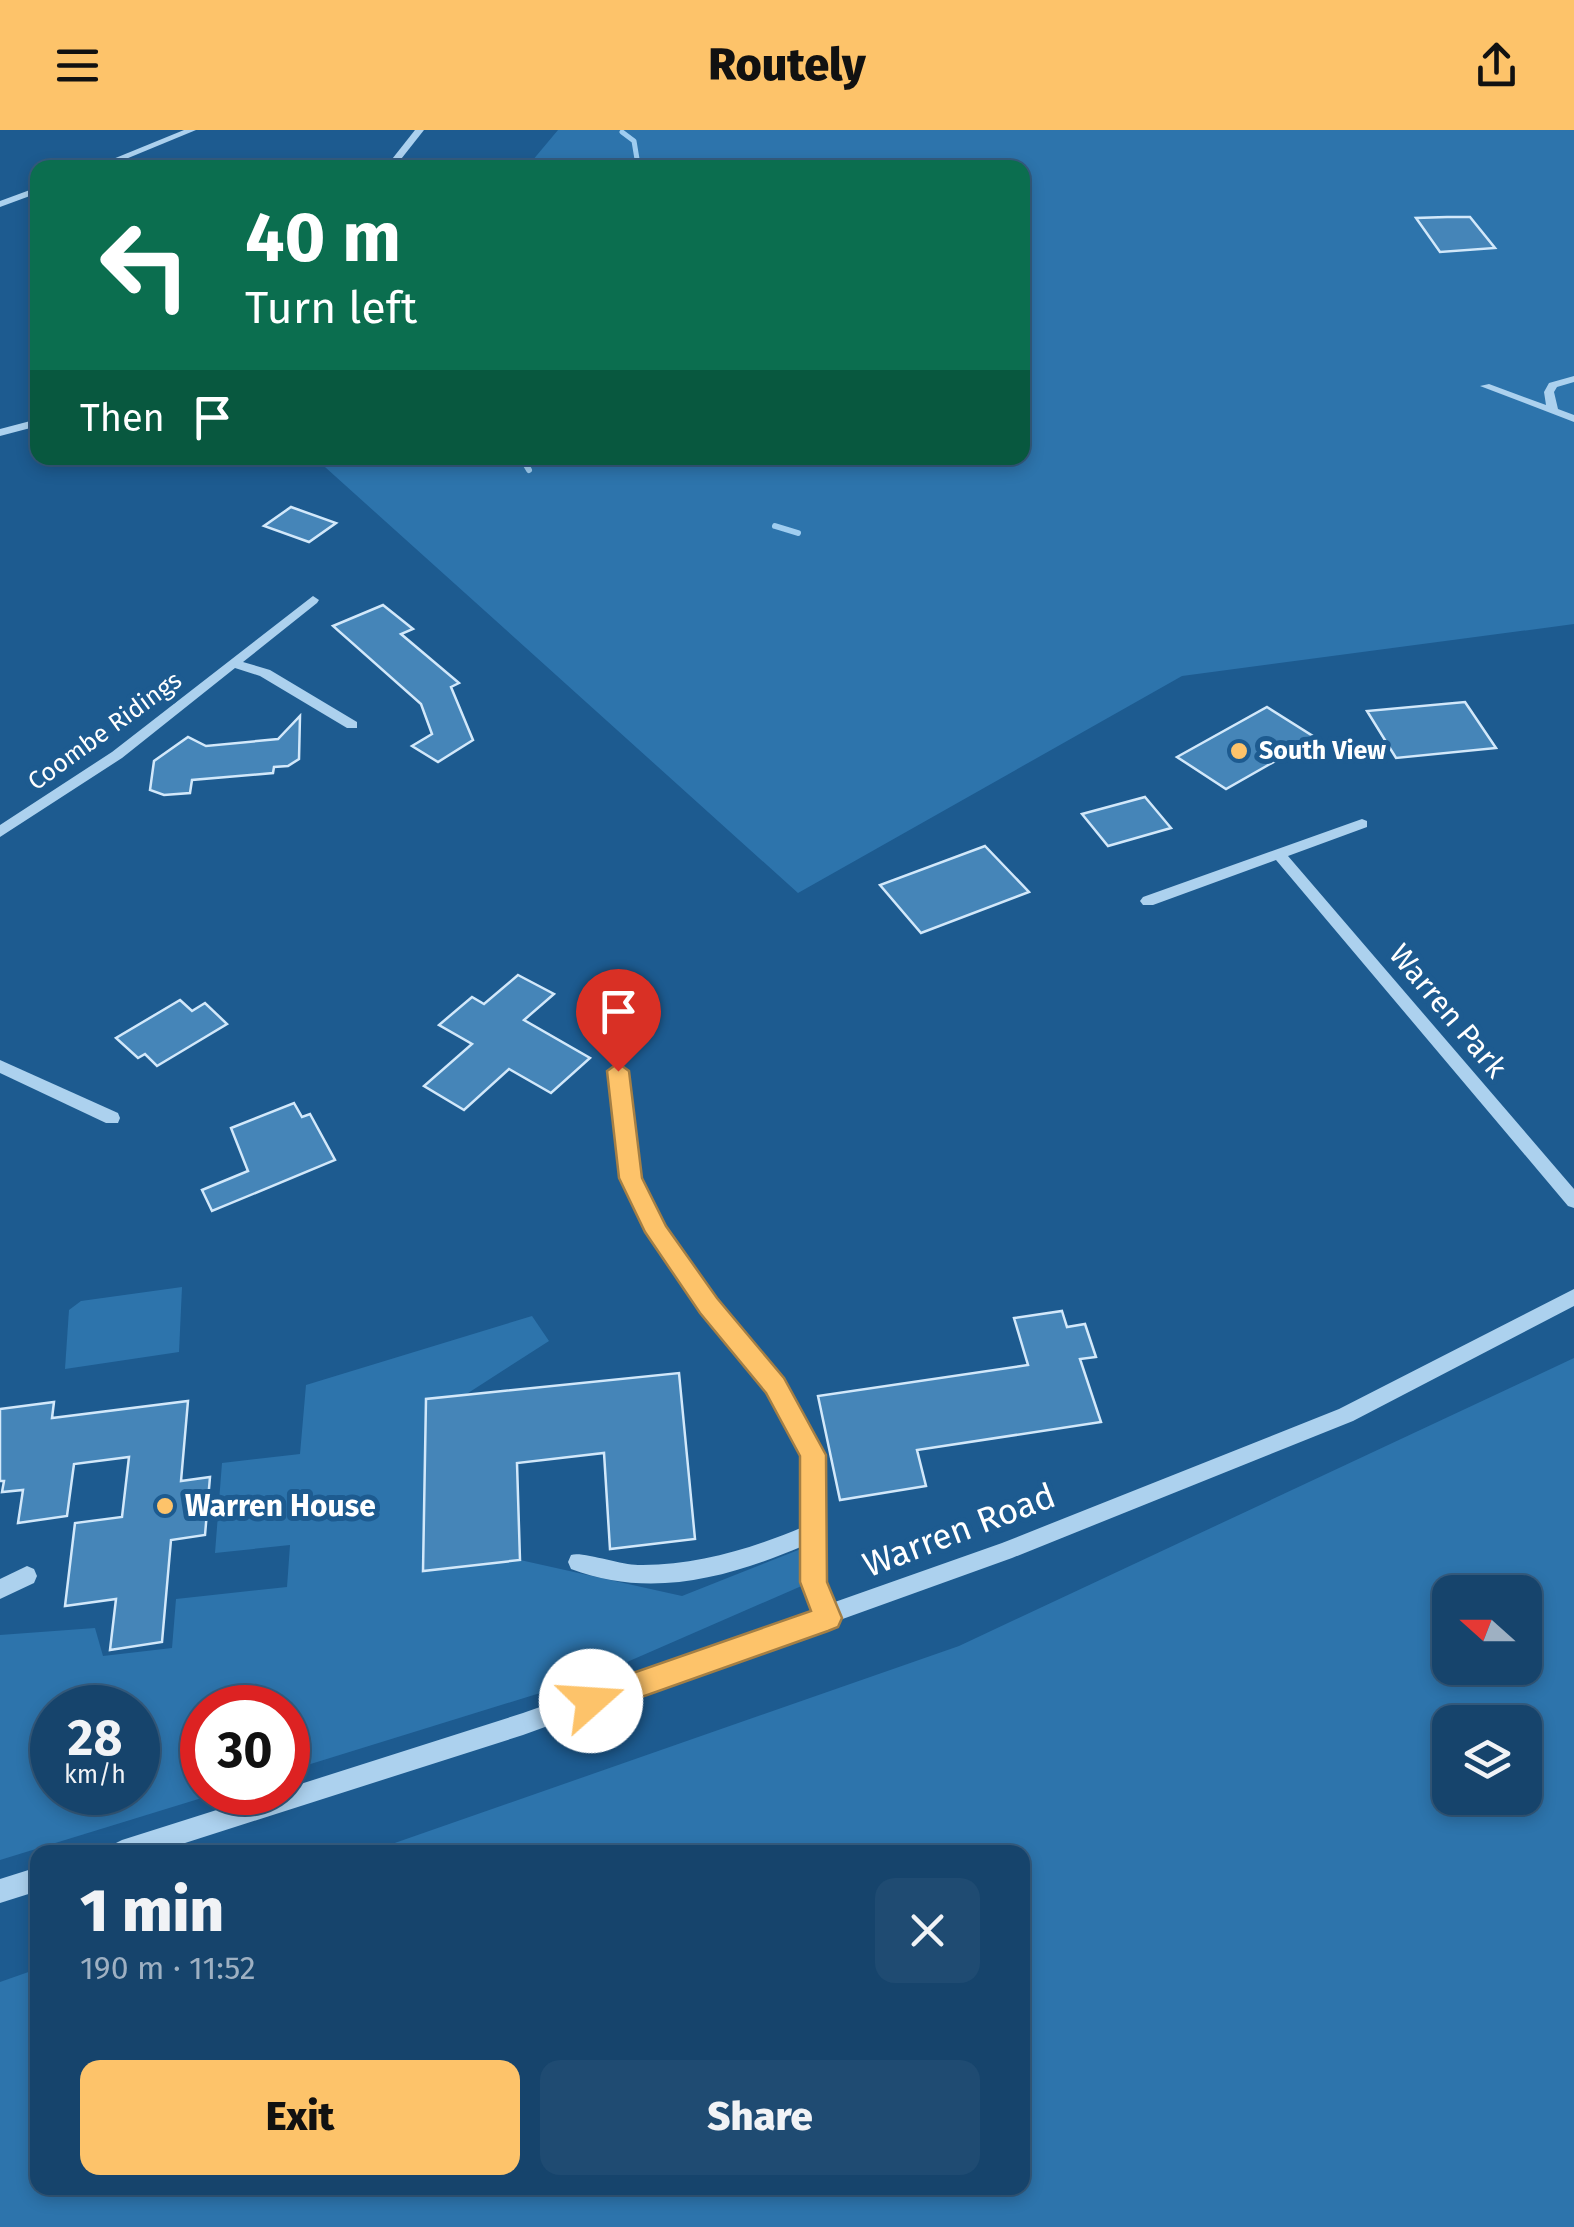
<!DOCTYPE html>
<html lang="en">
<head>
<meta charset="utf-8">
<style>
  :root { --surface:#16446c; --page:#1f4b72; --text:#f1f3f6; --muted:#9eb0c2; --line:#355c7f; --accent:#fdc36a }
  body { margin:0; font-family:"Fira Sans",sans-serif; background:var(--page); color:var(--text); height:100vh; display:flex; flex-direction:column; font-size:38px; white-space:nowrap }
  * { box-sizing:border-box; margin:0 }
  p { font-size:32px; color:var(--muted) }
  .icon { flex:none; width:55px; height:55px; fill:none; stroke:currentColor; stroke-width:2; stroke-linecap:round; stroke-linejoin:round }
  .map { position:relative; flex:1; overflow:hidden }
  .sheet { position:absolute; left:30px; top:1715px; width:1000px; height:350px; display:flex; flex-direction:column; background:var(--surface); border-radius:20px; box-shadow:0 5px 15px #0003,0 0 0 2px var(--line) }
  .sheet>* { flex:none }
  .banner { position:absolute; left:30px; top:30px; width:1000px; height:305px; border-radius:20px; box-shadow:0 5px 15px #0003,0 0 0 2px var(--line); background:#0b6e4f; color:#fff; overflow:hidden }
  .needle { width:65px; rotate:291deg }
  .tools { position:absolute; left:1432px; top:1445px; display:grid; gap:20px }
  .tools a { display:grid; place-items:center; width:110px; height:110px; border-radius:20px; background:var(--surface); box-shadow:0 5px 15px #0003,0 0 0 2px var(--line); font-size:50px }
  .speed { position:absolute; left:30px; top:1555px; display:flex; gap:20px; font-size:50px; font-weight:700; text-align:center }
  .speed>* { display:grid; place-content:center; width:130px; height:130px; border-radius:50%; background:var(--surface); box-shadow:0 5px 15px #0003,0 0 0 2px var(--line); line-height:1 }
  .speed small { font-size:25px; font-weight:400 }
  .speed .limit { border:15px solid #d22; background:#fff; color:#111 }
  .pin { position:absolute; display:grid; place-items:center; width:85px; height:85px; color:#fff; margin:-102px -42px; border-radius:50% 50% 50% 0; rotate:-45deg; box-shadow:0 0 10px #0007 }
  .pin .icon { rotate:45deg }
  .me { position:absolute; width:110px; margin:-55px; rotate:71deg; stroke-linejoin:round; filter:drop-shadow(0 0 8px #0008) }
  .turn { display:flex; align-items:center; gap:35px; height:210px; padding:0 50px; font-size:45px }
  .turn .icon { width:130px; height:130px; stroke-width:2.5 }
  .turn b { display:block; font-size:70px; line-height:85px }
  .then { display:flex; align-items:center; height:95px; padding:0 50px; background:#0003; gap:20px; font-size:38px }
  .round { display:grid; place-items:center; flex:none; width:105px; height:105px; border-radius:20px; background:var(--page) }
  .head { display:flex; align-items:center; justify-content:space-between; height:170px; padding:0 50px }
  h1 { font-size:60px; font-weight:800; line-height:75px }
  .button { display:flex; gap:20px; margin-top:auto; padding:20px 50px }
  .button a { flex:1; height:115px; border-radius:20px; background:var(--accent); color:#111; font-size:40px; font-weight:800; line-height:115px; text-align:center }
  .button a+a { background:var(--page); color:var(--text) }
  header { display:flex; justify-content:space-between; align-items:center; height:130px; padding:0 50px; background:var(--accent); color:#111; font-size:45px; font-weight:800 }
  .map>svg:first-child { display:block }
  .green { fill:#2d74ac; fill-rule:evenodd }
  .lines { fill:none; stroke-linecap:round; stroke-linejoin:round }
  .stream-far1 { stroke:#9fcdf0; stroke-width:5 }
  .stream { stroke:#9fcdf0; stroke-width:6 }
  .building { fill:#4585b8; stroke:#d2e8fa; stroke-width:2.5 }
  .minor { fill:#acd1ee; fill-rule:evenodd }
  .route { fill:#fdc36a; stroke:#a47f45; stroke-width:2.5 }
  .poi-dot { fill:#fdc36a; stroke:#1d5b90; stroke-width:4 }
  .labels { text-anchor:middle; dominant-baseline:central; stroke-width:10; stroke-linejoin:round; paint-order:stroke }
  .far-street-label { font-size:25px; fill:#fff; stroke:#1d5b90 }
  .far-poi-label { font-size:25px; font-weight:bold; fill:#fff; stroke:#1d5b90; text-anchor:start }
  .street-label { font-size:30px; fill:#fff; stroke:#1d5b90 }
  .poi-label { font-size:30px; font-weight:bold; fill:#fff; stroke:#1d5b90; text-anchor:start }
  .near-street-label { font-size:35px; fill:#fff; stroke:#1d5b90 }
</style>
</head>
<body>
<header><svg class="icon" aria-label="menu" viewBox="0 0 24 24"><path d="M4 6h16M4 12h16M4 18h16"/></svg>Routely<svg class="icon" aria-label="share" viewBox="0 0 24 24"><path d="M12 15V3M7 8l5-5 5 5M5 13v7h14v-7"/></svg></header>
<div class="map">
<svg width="1574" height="2097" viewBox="0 0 1574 2097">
  <rect width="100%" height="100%" fill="#1d5b90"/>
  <!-- green -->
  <g class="green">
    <polygon points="558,0 1574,0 1574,494 1182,546 798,763 315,328 1022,328 1022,38 527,37"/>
    <polygon points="182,1157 179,1222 65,1239 69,1180 81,1171"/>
    <path d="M532,1186L549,1211L465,1265L426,1270L423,1441L520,1430L682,1466L816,1413L813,1451L595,1546L288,1641V1578H202V1662L218,1663L0,1730V1505L95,1498L103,1526L172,1518L176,1469L287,1457L290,1415L215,1423L222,1333L300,1324L306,1255ZM52,1578H138V1662H52Z"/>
    <path d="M1574,1228V2097H0V1852L37,1839L38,2058H1022V1722H369L959,1516ZM1525,1462V1538H1450V1462ZM1450,1592H1525V1668H1450Z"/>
  </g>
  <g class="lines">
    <!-- stream-far1 -->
    <polyline class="stream-far1" points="622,2 634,11 637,29 647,38"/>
    <!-- stream -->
    <g class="stream">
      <polyline points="522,328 529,340"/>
      <polyline points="775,396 798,403"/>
    </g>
  </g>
  <!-- building -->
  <g class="building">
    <polygon points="1447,87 1470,87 1495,118 1440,122 1416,88"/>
    <polygon points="291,377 336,393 309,412 264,396"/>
    <polygon points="383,475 413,499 401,504 459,553 451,557 473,610 438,632 412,616 432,604 421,574 333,496"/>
    <polygon points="1465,572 1496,618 1396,628 1367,581"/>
    <polygon points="1267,577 1316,608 1226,659 1177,627"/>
    <polygon points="300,586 299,629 288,636 274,637 273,643 192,650 190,663 164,665 150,660 154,631 188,607 206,616 278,609"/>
    <polygon points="1145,667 1171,698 1108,716 1082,684"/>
    <polygon points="985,716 1029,762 921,803 880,755"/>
    <polygon points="518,845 554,864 524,890 590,928 551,963 509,939 464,980 424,956 472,914 439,895 472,867 484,874"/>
    <polygon points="180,870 192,881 205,873 227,894 157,936 145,924 138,928 116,908"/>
    <polygon points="294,973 302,987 310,984 335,1030 212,1081 202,1060 248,1041 231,998"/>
    <polygon points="1062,1181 1067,1197 1085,1194 1096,1227 1080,1229 1101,1292 917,1320 926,1356 840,1370 818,1266 1028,1235 1014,1188"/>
    <polygon points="679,1243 695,1409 610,1419 604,1323 517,1333 520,1430 423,1441 426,1269"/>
    <polygon points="188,1271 181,1351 210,1347 205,1405 171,1410 162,1512 110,1520 116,1469 65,1476 75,1393 122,1387 129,1327 74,1334 67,1386 18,1393 23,1360 2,1362 4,1351 0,1351 0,1279 54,1272 52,1288"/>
  </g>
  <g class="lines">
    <!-- minor -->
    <g class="minor">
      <polygon points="184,0 196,0 104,38 91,38"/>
      <polygon points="415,0 424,0 394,38 385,38"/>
      <polygon points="38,57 38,63 0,77 0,71"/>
      <polygon points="1574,246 1574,252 1557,257 1554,262 1558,279 1574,285 1574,292 1480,256 1489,254 1546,275 1544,262 1549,253"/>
      <polygon points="38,289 38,296 0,306 0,299"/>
      <polygon points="313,466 319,470 317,473 243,532 270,540 357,592 357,598 347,598 260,546 235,538 122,628 0,707 0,695 112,622"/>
      <polygon points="1362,689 1367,691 1367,697 1288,726 1574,1059 1574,1078 1568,1076 1276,730 1153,775 1143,775 1140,771 1143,767"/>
      <polygon points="0,930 118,983 120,988 118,993 106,993 0,943"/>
      <path d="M618,935L626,941L639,1048L664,1097L715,1170L782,1249L820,1319L823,1325V1394L826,1401L823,1408V1451L832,1473L1002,1413L1339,1279L1574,1159V1176L1353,1291L1012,1428L837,1491L828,1498L823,1496L523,1605L157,1722H111L114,1714L122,1710L273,1662H288V1658L523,1583L814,1480L803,1451V1416C727,1448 650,1469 571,1439L568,1432L571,1425C582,1421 620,1435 638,1435C695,1436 751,1419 803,1397V1326L768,1261L701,1180L651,1107L621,1048L610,941Z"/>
      <polygon points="27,1436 34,1439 37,1446 34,1453 0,1469 0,1449"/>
      <polygon points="38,1737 38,1761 0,1773 0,1749"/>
    </g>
  </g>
  <!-- route -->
  <polygon class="route" points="618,933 629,941 642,1048 666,1096 717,1168 784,1248 826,1325 827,1452 842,1488 838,1497 828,1501 591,1585 581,1581 577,1571 581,1561 811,1481 800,1452 800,1326 766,1263 700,1183 645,1102 619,1048 607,941"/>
  <!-- markers -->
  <g class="poi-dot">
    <circle cx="1239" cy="621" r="10"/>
    <circle cx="165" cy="1376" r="10"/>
  </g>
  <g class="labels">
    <!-- far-street labels -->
    <g class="far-street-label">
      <text transform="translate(105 601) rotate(-36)">Coombe Ridings</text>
    </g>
    <!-- far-poi labels -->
    <g class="far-poi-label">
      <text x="1259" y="621">South View</text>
    </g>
    <!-- street labels -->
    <g class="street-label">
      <text transform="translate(1448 881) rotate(50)">Warren Park</text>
    </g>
    <!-- poi labels -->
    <g class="poi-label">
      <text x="185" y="1376">Warren House</text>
    </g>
    <!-- near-street labels -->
    <g class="near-street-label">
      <text transform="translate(959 1400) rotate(-21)">Warren Road</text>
    </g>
  </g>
</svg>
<div class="tools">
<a><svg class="needle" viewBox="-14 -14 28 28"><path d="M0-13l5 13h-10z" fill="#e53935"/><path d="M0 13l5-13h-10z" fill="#9eb0c2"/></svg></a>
<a><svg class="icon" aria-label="layers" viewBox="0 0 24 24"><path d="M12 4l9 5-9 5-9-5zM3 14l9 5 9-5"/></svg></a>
</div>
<div class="speed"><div>28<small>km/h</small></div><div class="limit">30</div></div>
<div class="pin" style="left:618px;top:941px;background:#d93025"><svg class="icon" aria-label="arrive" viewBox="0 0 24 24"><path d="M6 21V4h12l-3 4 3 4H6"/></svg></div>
<svg class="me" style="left:591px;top:1571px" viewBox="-20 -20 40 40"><circle r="19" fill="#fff"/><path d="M0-13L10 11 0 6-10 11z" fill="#fdc36a"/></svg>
<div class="banner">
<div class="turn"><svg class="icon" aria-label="left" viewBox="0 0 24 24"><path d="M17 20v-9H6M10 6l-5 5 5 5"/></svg><div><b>40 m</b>Turn left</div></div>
<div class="then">Then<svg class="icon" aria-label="arrive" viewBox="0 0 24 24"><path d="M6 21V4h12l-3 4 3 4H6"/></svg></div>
</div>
<section class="sheet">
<div class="head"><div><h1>1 min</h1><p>190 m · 11:52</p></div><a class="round"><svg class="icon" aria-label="close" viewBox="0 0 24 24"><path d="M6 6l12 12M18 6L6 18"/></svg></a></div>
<div class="button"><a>Exit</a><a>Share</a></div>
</section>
</div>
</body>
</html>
